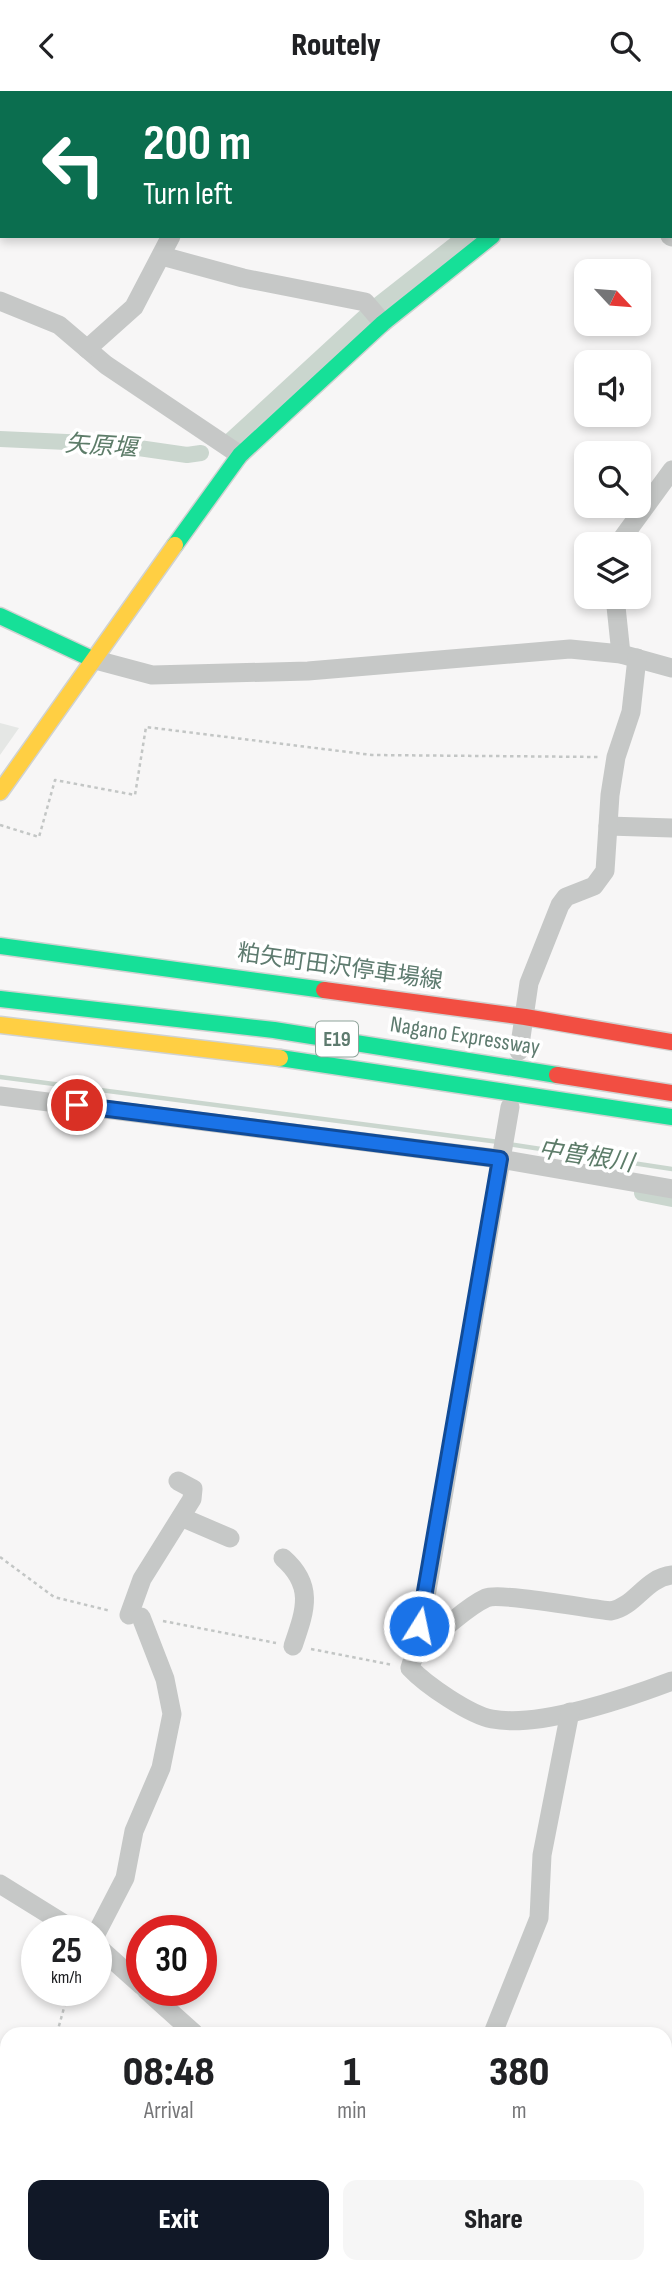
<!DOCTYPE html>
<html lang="en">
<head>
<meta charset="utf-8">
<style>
  :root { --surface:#fff; --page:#f6f6f6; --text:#202124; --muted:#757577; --accent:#111827 }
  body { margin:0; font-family:"Sofia Sans Condensed","Noto Sans JP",sans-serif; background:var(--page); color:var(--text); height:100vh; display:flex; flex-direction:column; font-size:26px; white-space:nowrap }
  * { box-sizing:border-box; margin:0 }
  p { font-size:23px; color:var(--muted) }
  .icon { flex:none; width:38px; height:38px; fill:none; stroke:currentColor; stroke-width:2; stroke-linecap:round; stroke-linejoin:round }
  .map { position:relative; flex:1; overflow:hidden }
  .details { position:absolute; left:0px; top:1936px; width:672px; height:247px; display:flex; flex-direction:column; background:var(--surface); border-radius:21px 21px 0 0; box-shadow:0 4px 10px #0003 }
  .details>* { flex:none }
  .top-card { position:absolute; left:0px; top:0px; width:672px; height:147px; box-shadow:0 4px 10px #0003; background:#0b6e4f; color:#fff; overflow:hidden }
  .needle { width:46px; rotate:116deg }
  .controls { position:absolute; left:574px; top:168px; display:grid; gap:14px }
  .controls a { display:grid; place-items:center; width:77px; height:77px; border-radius:14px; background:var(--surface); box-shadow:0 4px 10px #0003; font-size:35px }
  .speed { position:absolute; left:21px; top:1824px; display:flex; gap:14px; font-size:35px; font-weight:700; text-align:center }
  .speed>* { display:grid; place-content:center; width:91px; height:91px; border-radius:50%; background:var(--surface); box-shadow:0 4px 10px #0003; line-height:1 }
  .speed small { font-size:18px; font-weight:400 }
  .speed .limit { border:10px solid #d22; background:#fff; color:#111 }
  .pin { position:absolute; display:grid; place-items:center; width:60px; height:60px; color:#fff; margin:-30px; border:4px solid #fff; border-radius:50%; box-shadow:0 2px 7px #0007 }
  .me { position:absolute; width:77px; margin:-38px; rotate:10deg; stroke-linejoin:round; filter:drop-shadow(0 0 5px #0008) }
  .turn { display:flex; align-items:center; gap:24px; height:147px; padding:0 28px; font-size:32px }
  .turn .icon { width:91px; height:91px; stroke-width:2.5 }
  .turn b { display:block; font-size:49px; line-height:60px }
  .eta { display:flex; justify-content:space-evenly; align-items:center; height:119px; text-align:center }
  .eta b { font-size:42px; font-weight:800; line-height:49px }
  .button { display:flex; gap:14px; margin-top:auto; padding:14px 28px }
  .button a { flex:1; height:80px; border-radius:14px; background:var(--accent); color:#fff; font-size:28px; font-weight:800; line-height:80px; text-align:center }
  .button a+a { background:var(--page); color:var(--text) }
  header { display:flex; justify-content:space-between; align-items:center; height:91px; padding:0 28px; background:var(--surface); font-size:32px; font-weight:800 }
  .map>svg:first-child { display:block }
  .built { fill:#e5e7e5 }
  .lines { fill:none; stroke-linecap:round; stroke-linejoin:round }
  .stream { stroke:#cad6ce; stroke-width:4.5 }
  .canal { stroke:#cad6ce; stroke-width:16 }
  .fast-casing { stroke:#d0d2d1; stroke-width:19 }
  .slow-casing { stroke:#d0d2d1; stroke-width:19 }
  .jam-casing { stroke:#d0d2d1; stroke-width:19 }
  .path { stroke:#c3c6c5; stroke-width:2.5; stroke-dasharray:3.5 3.5; stroke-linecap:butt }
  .street { stroke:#c6c8c7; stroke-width:19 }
  .fast { stroke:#16e098; stroke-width:16 }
  .slow { stroke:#ffcf43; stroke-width:16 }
  .jam { stroke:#f24e42; stroke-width:16 }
  .route-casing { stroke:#114b97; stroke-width:18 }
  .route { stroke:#1a73e8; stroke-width:12 }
  .labels { text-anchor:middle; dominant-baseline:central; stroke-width:7; stroke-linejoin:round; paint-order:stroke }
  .shield { fill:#fff; stroke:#8ea39a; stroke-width:2 }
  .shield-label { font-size:21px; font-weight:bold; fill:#5e7b6f }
  .street-label { font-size:23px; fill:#5e7b6f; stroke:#fff }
  .water-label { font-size:24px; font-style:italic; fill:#5d7c69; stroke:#fff }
</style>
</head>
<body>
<header><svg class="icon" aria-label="back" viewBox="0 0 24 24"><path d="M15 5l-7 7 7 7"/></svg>Routely<svg class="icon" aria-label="search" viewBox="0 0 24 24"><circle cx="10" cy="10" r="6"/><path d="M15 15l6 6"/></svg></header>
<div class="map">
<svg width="672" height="2181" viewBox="0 0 672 2181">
  <rect width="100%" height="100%" fill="#f7f6f6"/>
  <!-- built -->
  <polygon class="built" points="0,632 19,637 0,664"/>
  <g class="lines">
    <!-- stream -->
    <g class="stream">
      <polyline points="0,986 499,1051"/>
      <polyline points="508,1053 672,1078"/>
    </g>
    <!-- canal -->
    <g class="canal">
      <polyline points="667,2 669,0"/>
      <polyline points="378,214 466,145"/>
      <polyline points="0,348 111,353 187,364 201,362"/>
      <polyline points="230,350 367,224"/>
      <polyline points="642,1102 672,1108"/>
    </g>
    <!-- fast casing -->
    <g class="fast-casing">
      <g id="fast">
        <polyline points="670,18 672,16"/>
        <polyline points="175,454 240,364 383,232 492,145"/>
        <polyline points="0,525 92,568"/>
        <polyline points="0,855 324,899"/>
        <polyline points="0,908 274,939 557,984"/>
        <polyline points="280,967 672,1026"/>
      </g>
    </g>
    <!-- slow casing -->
    <g class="slow-casing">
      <g id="slow">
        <polyline points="0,701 175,454"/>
        <polyline points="0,934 280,967"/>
      </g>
    </g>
    <!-- jam casing -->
    <g class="jam-casing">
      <g id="jam">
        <polyline points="324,899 525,926 672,951"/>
        <polyline points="557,984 672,1002"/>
      </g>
    </g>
    <!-- path -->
    <g class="path">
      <polyline points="0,734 39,746 55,689 135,704 146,636 372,664 599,666"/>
      <polyline points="0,1466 54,1506 111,1520"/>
      <polyline points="163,1530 276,1552"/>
      <polyline points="311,1558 393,1574"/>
      <polyline points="57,1942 69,1899"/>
      <polyline points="0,2147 7,2122"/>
    </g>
    <!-- street -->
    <g class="street">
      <polyline points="331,0 337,2"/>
      <polyline points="465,0 467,2"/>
      <polyline points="233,2 234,0"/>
      <polyline points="409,2 410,0"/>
      <polyline points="670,145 672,146"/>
      <polyline points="162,165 243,187 365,211 383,232"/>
      <polyline points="0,210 59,234 106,274 240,364"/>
      <polyline points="87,258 134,216 171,145"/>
      <polyline points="618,453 672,379"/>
      <polyline points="615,506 621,563"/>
      <polyline points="92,568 152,584 308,580 570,558 621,563 672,577"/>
      <polyline points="608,735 672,737"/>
      <polyline points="519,960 529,892 560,814 566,806 594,795 605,780 610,704 616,666 631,621 637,567"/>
      <polyline points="0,1005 500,1068 672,1098"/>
      <path d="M510,1016L418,1552L410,1577C426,1594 470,1624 492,1628C539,1637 627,1607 672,1590"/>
      <polyline points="181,1426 230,1447"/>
      <path d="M283,1467C315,1495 305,1520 293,1555"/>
      <polyline points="129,1524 142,1488 192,1408 193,1398 178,1390"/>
      <path d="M418,1552C444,1543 460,1519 486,1507C499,1501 590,1518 611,1520C636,1515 645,1487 672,1484"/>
      <polyline points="0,1793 74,1839"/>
      <polyline points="96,1843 125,1787 134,1740 161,1677 172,1623 165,1588 141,1526"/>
      <polyline points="96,1854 142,1895"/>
      <polyline points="146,1899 194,1942"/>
      <polyline points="493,1942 539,1827 542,1764 570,1621"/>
      <polyline points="627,2175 646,2181"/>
      <polyline points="486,2181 490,2175"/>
    </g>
    <!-- fast -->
    <use href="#fast" class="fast"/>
    <!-- slow -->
    <use href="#slow" class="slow"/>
    <!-- jam -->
    <use href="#jam" class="jam"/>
  </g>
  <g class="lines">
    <!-- route casing -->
    <g class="route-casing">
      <polyline id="route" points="77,1014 500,1068 419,1535"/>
    </g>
    <!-- route -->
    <use href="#route" class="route"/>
  </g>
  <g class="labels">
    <!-- shield labels -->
    <rect class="shield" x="316" y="930.5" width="42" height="35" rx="5"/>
    <g class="shield-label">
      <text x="337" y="948">E19</text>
    </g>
    <!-- street labels -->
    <g class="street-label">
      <text transform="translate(340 876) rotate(8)">粕矢町田沢停車場線</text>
      <text transform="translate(465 945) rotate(9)">Nagano Expressway</text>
    </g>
    <!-- water labels -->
    <g class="water-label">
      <text transform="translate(101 355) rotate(4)">矢原堰</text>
      <text transform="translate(586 1065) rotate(9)">中曽根川</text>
    </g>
  </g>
</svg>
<div class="controls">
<a><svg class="needle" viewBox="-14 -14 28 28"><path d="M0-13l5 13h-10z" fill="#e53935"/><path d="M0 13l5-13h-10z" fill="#757577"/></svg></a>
<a><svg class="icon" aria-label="sound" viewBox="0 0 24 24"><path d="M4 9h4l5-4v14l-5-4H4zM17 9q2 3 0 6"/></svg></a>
<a><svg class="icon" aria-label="search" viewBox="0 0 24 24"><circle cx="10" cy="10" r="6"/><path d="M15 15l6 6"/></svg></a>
<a><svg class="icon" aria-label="layers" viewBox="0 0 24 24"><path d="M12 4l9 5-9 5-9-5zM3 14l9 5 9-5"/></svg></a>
</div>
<div class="speed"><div>25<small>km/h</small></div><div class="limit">30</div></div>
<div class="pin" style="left:77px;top:1014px;background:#d93025"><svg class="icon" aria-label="arrive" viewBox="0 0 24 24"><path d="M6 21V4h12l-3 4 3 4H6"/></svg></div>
<svg class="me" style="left:419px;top:1535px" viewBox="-20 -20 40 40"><circle r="17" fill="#1a73e8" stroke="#fff" stroke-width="3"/><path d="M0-11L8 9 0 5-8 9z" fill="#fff"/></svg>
<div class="top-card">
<div class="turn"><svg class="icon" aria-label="left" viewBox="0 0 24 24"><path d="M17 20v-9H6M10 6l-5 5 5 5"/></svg><div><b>200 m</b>Turn left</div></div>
</div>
<section class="details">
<div class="eta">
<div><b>08:48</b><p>Arrival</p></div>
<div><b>1</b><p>min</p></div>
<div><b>380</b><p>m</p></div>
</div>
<div class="button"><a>Exit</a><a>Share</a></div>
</section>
</div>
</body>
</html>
